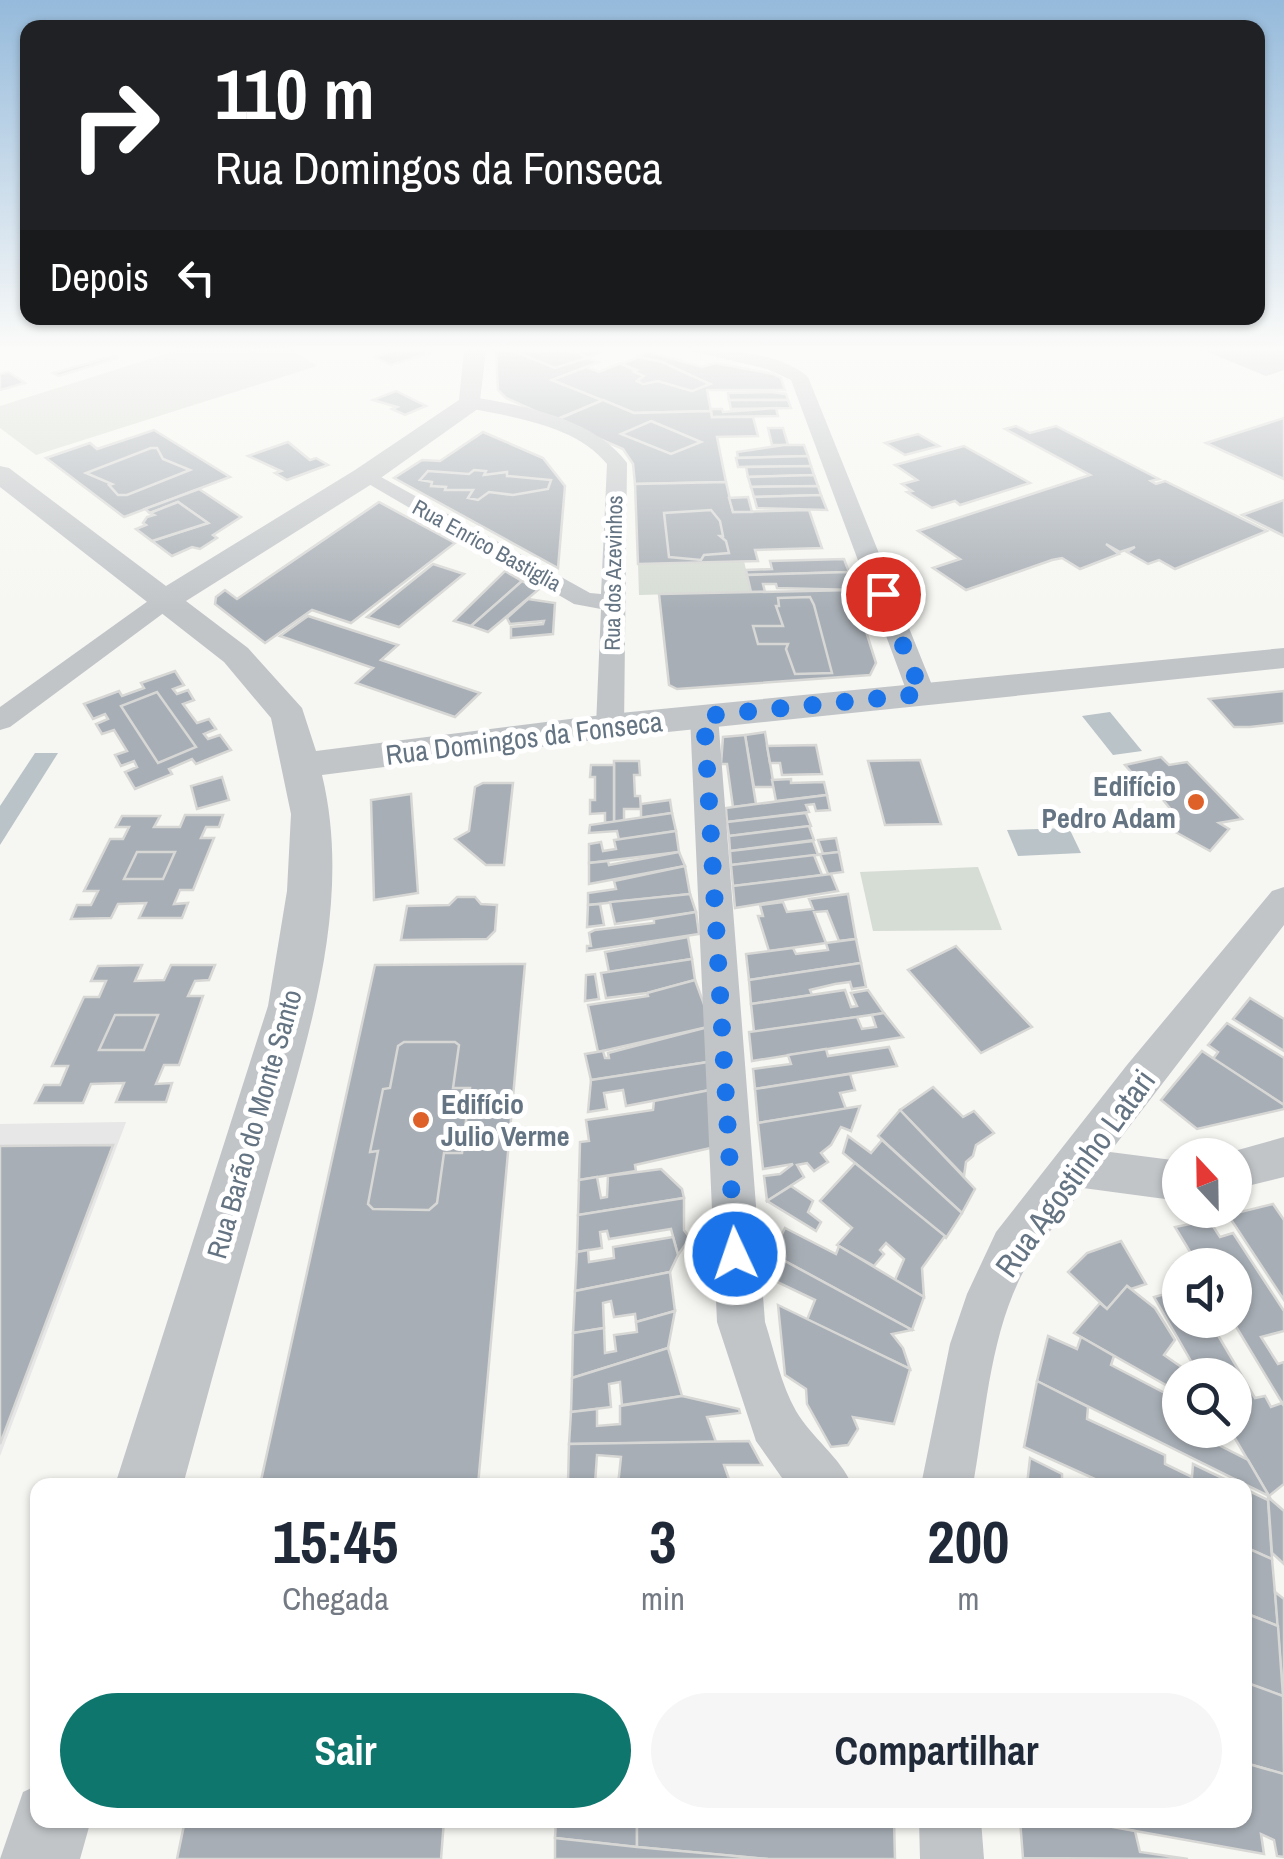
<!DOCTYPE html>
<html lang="pt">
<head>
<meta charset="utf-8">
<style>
  :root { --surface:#fff; --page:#f6f6f7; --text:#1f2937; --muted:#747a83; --accent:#0f766e }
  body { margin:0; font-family:"Archivo Narrow",sans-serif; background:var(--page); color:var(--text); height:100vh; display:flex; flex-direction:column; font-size:38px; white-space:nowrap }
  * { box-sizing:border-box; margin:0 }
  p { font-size:32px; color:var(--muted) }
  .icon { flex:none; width:55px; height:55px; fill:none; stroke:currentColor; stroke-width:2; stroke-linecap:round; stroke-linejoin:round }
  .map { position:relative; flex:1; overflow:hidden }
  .details { position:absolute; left:30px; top:1478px; width:1222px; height:350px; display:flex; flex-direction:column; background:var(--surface); border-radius:20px; box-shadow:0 2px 8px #0004 }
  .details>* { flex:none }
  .hud { position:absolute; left:20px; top:20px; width:1245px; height:305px; border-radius:20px; box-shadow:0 2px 8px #0004; background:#202124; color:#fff; overflow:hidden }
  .needle { width:65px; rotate:338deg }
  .tools { position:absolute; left:1162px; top:1138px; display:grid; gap:20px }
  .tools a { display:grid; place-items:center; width:90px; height:90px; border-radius:50%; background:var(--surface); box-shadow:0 2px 8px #0004; font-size:50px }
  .pin { position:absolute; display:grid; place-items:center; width:85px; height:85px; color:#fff; margin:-42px; border:5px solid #fff; border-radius:50%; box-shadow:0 2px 10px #0007 }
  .me { position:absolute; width:110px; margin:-55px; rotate:357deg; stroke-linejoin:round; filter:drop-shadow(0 0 8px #0008) }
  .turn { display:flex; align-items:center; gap:35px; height:210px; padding:0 30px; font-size:45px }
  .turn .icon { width:130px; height:130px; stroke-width:2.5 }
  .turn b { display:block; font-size:70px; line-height:85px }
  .then { display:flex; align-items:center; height:95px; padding:0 30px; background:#0003; gap:20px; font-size:38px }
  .eta { display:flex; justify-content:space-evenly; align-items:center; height:170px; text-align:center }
  .eta b { font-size:60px; font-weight:800; line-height:70px }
  .action { display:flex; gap:20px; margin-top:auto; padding:20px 30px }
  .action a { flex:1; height:115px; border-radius:60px; background:var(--accent); color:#fff; font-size:40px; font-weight:800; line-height:115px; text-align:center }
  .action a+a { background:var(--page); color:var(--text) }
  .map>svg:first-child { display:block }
  .built { fill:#e6e7e6 }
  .green { fill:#d6ddd4 }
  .water { fill:#b9c3c8 }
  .building { fill:#a7aeb5; stroke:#d7d7d5; stroke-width:2.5 }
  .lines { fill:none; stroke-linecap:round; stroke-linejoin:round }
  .minor { fill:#c1c5c8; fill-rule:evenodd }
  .tertiary { fill:#c1c5c8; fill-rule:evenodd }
  .route { stroke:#1a73e8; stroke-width:18; stroke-dasharray:0 32.4 }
  .poi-dot { fill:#df612a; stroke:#fff; stroke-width:4 }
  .labels { text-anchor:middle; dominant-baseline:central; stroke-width:10; stroke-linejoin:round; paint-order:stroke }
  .far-street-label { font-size:22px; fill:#657483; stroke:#fff }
  .street-label { font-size:28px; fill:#657483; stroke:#fff }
  .poi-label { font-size:28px; font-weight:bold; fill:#657483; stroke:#fff; text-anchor:end }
  .near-street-label { font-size:32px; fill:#657483; stroke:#fff }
</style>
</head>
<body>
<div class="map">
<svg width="1284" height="1859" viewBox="0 0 1284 1859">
  <rect width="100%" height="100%" fill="#f6f6f2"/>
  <!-- built -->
  <polygon class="built" points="126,1122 0,1456 0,1124"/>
  <!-- green -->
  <g class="green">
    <polygon points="175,351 293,351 317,366 36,455 0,428 0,406"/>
    <polygon points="744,561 751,592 639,595 638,564"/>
    <polygon points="978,867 1002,930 873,931 860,872"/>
  </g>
  <!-- water -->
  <g class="water">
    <polygon points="1205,351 1284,351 1284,370 1266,376"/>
    <polygon points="1110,712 1142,751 1113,755 1082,716"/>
    <polygon points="35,753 58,753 0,845 0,806"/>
    <polygon points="1069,828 1081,853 1018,856 1007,830"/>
  </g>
  <!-- building -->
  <g class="building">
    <polygon points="393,351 424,351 429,353 391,365 374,357"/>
    <polygon points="496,351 603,351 587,358 599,362 552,380 603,400 555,420 506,398 498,390"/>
    <polygon points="513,351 575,351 587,358 555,368"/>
    <polygon points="649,352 702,367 715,363 773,374 781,378 785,390 707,390 711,411 634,413 552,380 586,367 599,372 621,363 644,376 637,381 643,384 658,381 692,391 710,384 638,356"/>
    <polygon points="114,356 117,358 59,376 53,373"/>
    <polygon points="639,357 662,362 710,384 692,391 658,381 643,384 637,381 644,376 634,372 637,370 621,364"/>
    <polygon points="8,372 10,373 25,383 0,390 0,374"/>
    <polygon points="396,391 426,406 405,415 392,409 397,407 373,400"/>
    <polygon points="771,392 786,394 788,400 729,400 728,393"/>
    <polygon points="603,400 634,413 711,411 712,417 753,417 758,436 717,437 726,482 635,484 633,464 623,449 556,420"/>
    <polygon points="729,400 788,400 791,408 731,409"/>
    <polygon points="776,408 778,416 712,417 711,409 722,409 723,412"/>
    <polygon points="1284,418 1284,479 1206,443"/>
    <polygon points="651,421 701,442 671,454 621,434"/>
    <polygon points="1016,426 1030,433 1056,426 1159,479 1151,481 1156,484 1165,481 1267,531 1175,569 1159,560 1148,564 1127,552 1135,547 1120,552 1106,544 1119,554 1080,569 1062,558 1052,560 966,590 933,568 960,559 918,531 1090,475 1005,429"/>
    <polygon points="768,428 783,428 788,445 772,445"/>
    <polygon points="154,430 230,477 124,517 46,458 90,443 97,449"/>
    <polygon points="483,432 543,458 565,486 558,568 394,478 422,460 440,461"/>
    <polygon points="918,434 939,446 905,455 885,443"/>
    <polygon points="288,442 310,460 316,458 328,465 287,480 275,473 281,471 248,456"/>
    <polygon points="784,445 804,445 808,456 738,458 737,452"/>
    <polygon points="964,446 1030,483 960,505 955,501 932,508 907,492 912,491 902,484 917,480 895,465"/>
    <polygon points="151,448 157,448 163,459 190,470 127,495 118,495 109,485 112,484 86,473"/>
    <polygon points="808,456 811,466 738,467 736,458"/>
    <polygon points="811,466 814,475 748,477 746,467"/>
    <polygon points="474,470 486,471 484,475 507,472 507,476 551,480 548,489 513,495 489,492 478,500 468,498 473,490 445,490 446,487 431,486 432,482 420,480 428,471 469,474"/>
    <polygon points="814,475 818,486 751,487 748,477"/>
    <polygon points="726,482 733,512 809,510 822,548 755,550 758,561 638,564 635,484"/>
    <polygon points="818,486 821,495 754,497 751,487"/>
    <polygon points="199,489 241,517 213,535 217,538 200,549 192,547 172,556 152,541 208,523 178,502 150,513 145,509"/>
    <polygon points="821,495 827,510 757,508 754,497"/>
    <polygon points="748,497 752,512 733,512 729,498"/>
    <polygon points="1284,500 1284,536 1242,515"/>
    <polygon points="178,502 208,523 152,541 136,529 146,525 143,523 147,517 154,515 150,513"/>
    <polygon points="379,502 455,543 351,623 312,610 265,643 215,604 216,597 225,590 237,599"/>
    <polygon points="711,510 720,521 723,536 720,536 726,541 729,553 704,555 701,560 669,557 664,513"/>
    <polygon points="844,559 849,572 747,575 746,570 772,569 770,561"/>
    <polygon points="433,564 464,574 399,627 367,617"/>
    <polygon points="505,571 522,581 471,626 454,621"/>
    <polygon points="849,572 855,590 777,588 776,584 763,584 765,592 751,592 747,575"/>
    <polygon points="522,581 538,590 488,632 471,626"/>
    <polygon points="853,590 876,663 870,675 677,689 669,685 659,594"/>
    <polygon points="810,597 814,605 832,673 795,674 786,649 788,644 758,644 753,626 783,626 776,606 779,606 778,598"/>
    <polygon points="528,599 555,603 553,634 511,638 511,627 543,624 544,621 510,624 507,618"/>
    <polygon points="308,616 398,645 381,660 480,693 455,717 356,683 373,668 280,636"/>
    <polygon points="175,671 184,685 173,689 177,694 188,690 194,700 183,704 197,723 209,719 216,729 204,734 208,739 220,735 231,750 196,764 192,759 169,769 172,774 135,789 125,772 137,767 134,761 121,766 115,755 127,751 114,730 102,734 96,724 108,719 105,714 93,719 84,704 119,691 122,696 144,688 141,683"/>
    <polygon points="1284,691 1284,723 1250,727 1234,727 1209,699"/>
    <polygon points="157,692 196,747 158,763 121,706"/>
    <polygon points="765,732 774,787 754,787 745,735"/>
    <polygon points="745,735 756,804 733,807 727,764 721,764 723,737"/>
    <polygon points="816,745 822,774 782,775 780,763 770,763 767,746"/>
    <polygon points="1161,757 1169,765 1187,762 1242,819 1219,823 1229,829 1210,851 1170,829 1179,819 1147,781 1140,782 1125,765"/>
    <polygon points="920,760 941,824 885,825 868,761"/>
    <polygon points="614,761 639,761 640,775 634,775 635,796 640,796 641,809 624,809 624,821 614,822"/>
    <polygon points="591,765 614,765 614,822 605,823 605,813 590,814 590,800 595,800 595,777 590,777"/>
    <polygon points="222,777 229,800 197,809 191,786"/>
    <polygon points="791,779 791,783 824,782 827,795 776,801 772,780"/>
    <polygon points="483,783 513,783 504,865 486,865 455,839 469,831 475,787"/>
    <polygon points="411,794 418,893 374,900 371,800"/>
    <polygon points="827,795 830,810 816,811 814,804 806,805 809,812 727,822 726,808"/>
    <polygon points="670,800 672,813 641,818 641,804"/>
    <polygon points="672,813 676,831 619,840 617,831 589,833 590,825"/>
    <polygon points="806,813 811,826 729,836 727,822"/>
    <polygon points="185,815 223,815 219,827 206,827 201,838 214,838 193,890 180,890 174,904 188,903 182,918 139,918 146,903 118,904 111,918 71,919 77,905 91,905 98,891 84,891 110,839 123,839 129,827 116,827 122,816 160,816 154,827 180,827"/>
    <polygon points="809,826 814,840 730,851 729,836"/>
    <polygon points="676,831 679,852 589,863 589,844 601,842 603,851 616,849 614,840"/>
    <polygon points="836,838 839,852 823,854 818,840"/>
    <polygon points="813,841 818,855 731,865 730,851"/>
    <polygon points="137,852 175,852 163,879 124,879"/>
    <polygon points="679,852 685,866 589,884 589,863 608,861 609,865"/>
    <polygon points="839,852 843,872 828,874 820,854"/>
    <polygon points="814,855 822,875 733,886 731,865"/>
    <polygon points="685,866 690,894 588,905 588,893 616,889 614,881"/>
    <polygon points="831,874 838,891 735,908 733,886"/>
    <polygon points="690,894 696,912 615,924 610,902"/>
    <polygon points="848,894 856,939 839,941 827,911 814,912 826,943 769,951 758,916 763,916 760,905 783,902 787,912 813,909 809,899"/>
    <polygon points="457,897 475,897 481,904 497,905 495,931 487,939 401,940 407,906 449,905"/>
    <polygon points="600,904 604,925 587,927 588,905"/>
    <polygon points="696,912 699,934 587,951 587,946 591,946 589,933 595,930 654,923 654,919"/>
    <polygon points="688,937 692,959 609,972 605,952"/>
    <polygon points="856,939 861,963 749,980 746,954 793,948 796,954 828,950 826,943"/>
    <polygon points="956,946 1032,1027 981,1053 908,970"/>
    <polygon points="692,959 695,980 647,993 606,998 601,973"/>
    <polygon points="861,963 866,987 852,989 850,982 835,984 810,990 812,995 751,1004 749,980"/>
    <polygon points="525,964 478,1485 260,1485 375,965"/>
    <polygon points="142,965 135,981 164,980 171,965 215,965 209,980 195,981 188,996 203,996 179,1065 164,1065 156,1084 172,1083 166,1102 116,1102 124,1083 91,1084 83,1103 35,1103 44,1085 60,1085 68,1066 52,1066 84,997 99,997 106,981 91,981 98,966"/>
    <polygon points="595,974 599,999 585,1001 586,975"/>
    <polygon points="695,980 712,1026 598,1052 588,1005 648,996 647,993"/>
    <polygon points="845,990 851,1007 857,1006 851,993 868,990 884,1013 754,1032 751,1004"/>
    <polygon points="1250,998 1284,1019 1284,1051 1233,1019"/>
    <polygon points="884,1013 903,1037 752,1061 749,1032 857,1017 862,1029 876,1027 872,1015"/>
    <polygon points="115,1015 158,1015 144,1050 99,1050"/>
    <polygon points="1227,1023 1284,1058 1284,1105 1213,1059 1218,1052 1208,1045"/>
    <polygon points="712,1026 721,1060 591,1080 585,1054 603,1051 605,1058 609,1058 608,1053"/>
    <polygon points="404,1042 455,1042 459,1045 453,1088 470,1088 462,1153 444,1153 437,1203 429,1210 373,1209 368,1204 378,1151 370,1152 383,1089 390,1088 398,1046"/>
    <polygon points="889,1047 897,1066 755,1089 753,1069 791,1064 788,1055 826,1049 828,1056"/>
    <polygon points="1202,1051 1284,1105 1284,1109 1197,1129 1161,1100"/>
    <polygon points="721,1060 720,1088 626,1106 623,1090 604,1093 607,1109 588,1112 591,1080"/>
    <polygon points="850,1074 855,1090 840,1093 846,1109 758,1123 755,1089"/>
    <polygon points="933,1087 963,1117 974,1111 994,1133 976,1145 973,1156 966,1162 964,1176 900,1110"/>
    <polygon points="720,1088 715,1147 635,1165 636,1171 579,1180 580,1142 589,1141 586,1120 653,1110 654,1101"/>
    <polygon points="860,1106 851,1131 841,1127 831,1145 821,1153 828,1162 814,1171 807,1163 797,1165 804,1177 767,1201 764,1176 780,1174 793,1164 763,1169 758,1123"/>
    <polygon points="900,1110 975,1189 962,1213 878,1136"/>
    <polygon points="848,1136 871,1153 882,1140 962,1213 946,1238 843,1153"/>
    <polygon points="113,1145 0,1444 0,1146"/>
    <polygon points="855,1163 945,1236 922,1268 924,1297 895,1280 904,1259 886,1243 880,1250 884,1254 874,1266 837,1245 852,1228 820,1201"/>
    <polygon points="661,1169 682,1189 684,1198 578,1215 579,1180 597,1177 601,1198 607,1197 608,1176"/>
    <polygon points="791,1186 813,1201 808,1212 821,1222 816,1231 767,1201"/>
    <polygon points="684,1198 684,1230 690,1238 678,1255 671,1229 609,1239 607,1231 600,1232 602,1248 577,1252 578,1215"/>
    <polygon points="1273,1204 1284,1220 1284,1300 1228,1215"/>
    <polygon points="1209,1220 1220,1237 1233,1233 1284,1311 1284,1331 1261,1337 1278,1364 1284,1362 1284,1406 1232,1320 1235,1320 1237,1307 1235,1265 1198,1265 1175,1227"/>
    <polygon points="785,1228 836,1254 839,1246 924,1297 912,1330 772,1254"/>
    <polygon points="673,1237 678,1255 670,1272 575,1291 577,1252 588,1250 589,1262 614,1258 613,1247"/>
    <polygon points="1121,1241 1146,1284 1131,1289 1127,1286 1107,1309 1068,1272 1087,1253"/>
    <polygon points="772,1254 912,1330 892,1334 903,1348 910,1369 807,1320 815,1300 775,1281"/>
    <polygon points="670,1272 675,1311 636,1322 635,1314 614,1317 611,1301 603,1303 604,1328 573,1333 575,1291"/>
    <polygon points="1127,1286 1155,1308 1175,1340 1164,1355 1183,1368 1192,1364 1199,1375 1180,1375 1180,1393 1074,1333 1100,1303 1107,1309"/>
    <polygon points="1180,1290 1180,1320 1209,1320 1255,1398 1265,1396 1271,1407 1282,1403 1284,1406 1284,1484 1269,1496 1230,1430 1235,1430 1235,1375 1199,1375 1154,1297"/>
    <polygon points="778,1305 910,1369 894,1424 853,1417 858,1429 848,1445 831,1447 807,1404 806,1389 785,1375"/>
    <polygon points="675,1311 668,1348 572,1378 573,1333 604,1328 605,1353 616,1351 614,1335 637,1332 636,1322"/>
    <polygon points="1048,1336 1077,1349 1081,1337 1114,1356 1111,1365 1180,1401 1180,1430 1205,1430 1205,1438 1248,1460 1269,1496 1037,1381"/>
    <polygon points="668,1348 682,1396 622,1405 620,1382 609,1384 611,1407 571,1412 572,1378"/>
    <polygon points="1037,1381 1088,1407 1087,1419 1165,1455 1165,1464 1192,1477 1193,1464 1237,1485 1108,1485 1024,1447"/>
    <polygon points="682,1396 739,1409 740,1413 707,1417 716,1442 569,1444 571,1412 597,1409 597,1426 620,1424 620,1406"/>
    <polygon points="749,1441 762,1465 724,1465 731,1485 618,1485 621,1457 597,1455 595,1484 568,1482 569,1444"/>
    <polygon points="1030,1458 1062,1474 1062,1483 1066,1485 1027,1485"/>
    <polygon points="1245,1489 1268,1500 1272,1559 1245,1547"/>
    <polygon points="1268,1497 1284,1511 1284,1564 1272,1553"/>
    <polygon points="1245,1547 1272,1559 1278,1626 1245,1613"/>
    <polygon points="1275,1592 1284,1599 1284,1696 1283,1696"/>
    <polygon points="1245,1613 1278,1626 1283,1696 1246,1683"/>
    <polygon points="1245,1682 1283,1696 1284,1774 1245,1763"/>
    <polygon points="1245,1763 1284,1774 1284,1857 1277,1856 1274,1840 1261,1834 1264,1854 1074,1820 1245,1820"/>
    <polygon points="185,1820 444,1820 441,1859 177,1859"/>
    <polygon points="556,1820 637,1820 637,1847 555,1838"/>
    <polygon points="637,1820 894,1820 895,1859 768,1859 637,1847"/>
    <polygon points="1020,1820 1074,1820 1135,1831 1140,1852 1188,1859 1023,1858"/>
    <polygon points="555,1838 637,1847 768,1859 555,1859"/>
  </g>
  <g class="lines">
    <!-- minor -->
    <g class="minor">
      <path d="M691,351C728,351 779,351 808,377L936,695L932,701H912L908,695L791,380L767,369Z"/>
      <path d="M471,397C523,405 595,419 627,463L624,726L620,732H600L596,726L601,609L574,604L355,476L365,470L372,472L590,593L601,594L607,464C575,424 510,417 464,407L462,403Z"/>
      <polygon points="164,594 176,601 173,606 10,727 0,730 0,707 155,596"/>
      <path d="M704,707L714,710L718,716L765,1322C774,1350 781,1385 796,1411C812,1438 840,1457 852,1485H787L756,1441L717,1322L690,716L694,710Z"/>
      <path d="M1284,887V925L1110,1152L1180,1161V1201L1083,1188C1065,1213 1043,1238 1027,1265C990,1330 986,1413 973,1485H921L950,1344L967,1294L996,1232L1127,1065L1272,891Z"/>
      <polygon points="1284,1137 1284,1177 1235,1189 1235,1155 1220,1155"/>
      <polygon points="919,1820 981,1820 984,1859 920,1859"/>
    </g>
    <!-- tertiary -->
    <g class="tertiary">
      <path d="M464,351H486L479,408L375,482L186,601L248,648L302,708L316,751L610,714L1284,648V668L610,738L322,775C355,911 302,1055 266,1185C238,1285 210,1385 183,1485H115L268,1006L287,891L291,814L271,718L224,662L0,487V466L9,468L166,586L355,470L459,400Z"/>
      <polygon points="38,1785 38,1820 91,1820 80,1859 0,1859 23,1792"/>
    </g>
  </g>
  <!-- sky -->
  <linearGradient id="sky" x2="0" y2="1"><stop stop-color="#95badb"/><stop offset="0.57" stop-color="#fbfbf9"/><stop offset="1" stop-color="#fbfbf9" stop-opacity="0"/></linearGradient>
  <rect width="1284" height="612" fill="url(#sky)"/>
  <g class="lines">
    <!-- route -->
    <polyline class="route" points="735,1254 704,716 922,694 883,594"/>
  </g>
  <!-- markers -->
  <g class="poi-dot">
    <circle cx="1196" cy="802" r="10"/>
    <circle cx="421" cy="1120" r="10"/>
  </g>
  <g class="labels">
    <!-- far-street labels -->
    <g class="far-street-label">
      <text transform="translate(487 545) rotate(29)">Rua Enrico Bastiglia</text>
      <text transform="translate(613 573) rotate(-89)">Rua dos Azevinhos</text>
    </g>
    <!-- street labels -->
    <g class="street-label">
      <text transform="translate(524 738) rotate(-7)">Rua Domingos da Fonseca</text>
      <text transform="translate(254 1124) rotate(-74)">Rua Barão do Monte Santo</text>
    </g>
    <!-- poi labels -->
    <g class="poi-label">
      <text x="1176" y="786">Edifício<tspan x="1176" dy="32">Pedro Adam</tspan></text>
      <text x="441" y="1104" text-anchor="start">Edifício<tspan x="441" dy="32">Julio Verme</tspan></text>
    </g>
    <!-- near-street labels -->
    <g class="near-street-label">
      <text transform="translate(1075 1173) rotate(-54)">Rua Agostinho Latari</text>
    </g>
  </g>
</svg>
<div class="tools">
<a><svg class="needle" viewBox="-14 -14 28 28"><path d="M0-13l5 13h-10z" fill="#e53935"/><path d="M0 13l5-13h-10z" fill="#747a83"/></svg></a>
<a><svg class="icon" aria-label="sound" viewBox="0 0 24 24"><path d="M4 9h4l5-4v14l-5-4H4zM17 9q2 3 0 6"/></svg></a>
<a><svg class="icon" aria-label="search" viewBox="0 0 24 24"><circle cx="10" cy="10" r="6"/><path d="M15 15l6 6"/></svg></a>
</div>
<div class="pin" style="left:883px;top:594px;background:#d93025"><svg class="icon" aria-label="arrive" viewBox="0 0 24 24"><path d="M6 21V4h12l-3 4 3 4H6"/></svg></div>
<svg class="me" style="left:735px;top:1254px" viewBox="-20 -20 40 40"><circle r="17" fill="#1a73e8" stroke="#fff" stroke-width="3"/><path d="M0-11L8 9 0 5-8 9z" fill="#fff"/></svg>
<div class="hud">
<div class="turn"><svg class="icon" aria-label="right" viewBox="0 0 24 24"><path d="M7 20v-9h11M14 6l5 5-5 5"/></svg><div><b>110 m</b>Rua Domingos da Fonseca</div></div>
<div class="then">Depois<svg class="icon" aria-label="left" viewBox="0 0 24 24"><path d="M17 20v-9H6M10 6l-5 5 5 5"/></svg></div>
</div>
<section class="details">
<div class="eta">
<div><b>15:45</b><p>Chegada</p></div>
<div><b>3</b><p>min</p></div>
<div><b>200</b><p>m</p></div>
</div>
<div class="action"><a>Sair</a><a>Compartilhar</a></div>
</section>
</div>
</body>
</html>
